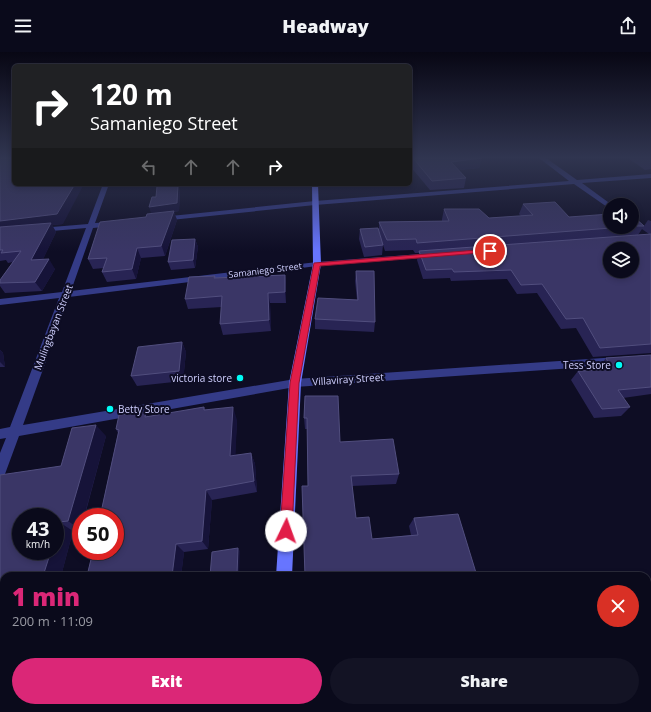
<!DOCTYPE html>
<html lang="en">
<head>
<meta charset="utf-8">
<style>
  :root { --surface:#0a0a1b; --page:#131324; --text:#f1f3f6; --muted:#999aa3; --line:#2a2b3a; --accent:#db2777 }
  body { margin:0; font-family:"Open Sans",sans-serif; background:var(--page); color:var(--text); height:100vh; display:flex; flex-direction:column; font-size:15px; white-space:nowrap }
  * { box-sizing:border-box; margin:0 }
  p { font-size:13px; color:var(--muted) }
  .icon { flex:none; width:22px; height:22px; fill:none; stroke:currentColor; stroke-width:2; stroke-linecap:round; stroke-linejoin:round }
  .map { position:relative; flex:1; overflow:hidden }
  .drawer { position:absolute; left:0px; top:520px; width:651px; height:140px; display:flex; flex-direction:column; background:var(--surface); border-radius:12px 12px 0 0; box-shadow:0 2px 6px #0003,0 0 0 1px var(--line) }
  .drawer>* { flex:none }
  .top-card { position:absolute; left:12px; top:12px; width:400px; height:122px; border-radius:6px; box-shadow:0 2px 6px #0003,0 0 0 1px var(--line); background:#202124; color:#fff; overflow:hidden }
  .tools { position:absolute; left:603px; top:146px; display:grid; gap:8px }
  .tools a { display:grid; place-items:center; width:36px; height:36px; border-radius:50%; background:var(--surface); box-shadow:0 2px 6px #0003,0 0 0 1px var(--line); font-size:20px }
  .speed { position:absolute; left:12px; top:456px; display:flex; gap:8px; font-size:20px; font-weight:700; text-align:center }
  .speed>* { display:grid; place-content:center; width:52px; height:52px; border-radius:50%; background:var(--surface); box-shadow:0 2px 6px #0003,0 0 0 1px var(--line); line-height:1 }
  .speed small { font-size:10px; font-weight:400 }
  .speed .limit { border:6px solid #d22; background:#fff; color:#111 }
  .pin { position:absolute; display:grid; place-items:center; width:34px; height:34px; color:#fff; margin:-17px; border:2px solid #fff; border-radius:50%; box-shadow:0 1px 4px #0007 }
  .me { position:absolute; width:44px; margin:-22px; rotate:3deg; stroke-linejoin:round; filter:drop-shadow(0 0 3px #0008) }
  .turn { display:flex; align-items:center; gap:14px; height:84px; padding:0 12px; font-size:18px }
  .turn .icon { width:52px; height:52px; stroke-width:2.5 }
  .turn b { display:block; font-size:28px; line-height:34px }
  .lanes { display:flex; align-items:center; height:38px; padding:0 12px; background:#0003; justify-content:center; gap:20px; direction:ltr }
  .lanes .off { opacity:.35 }
  .round { display:grid; place-items:center; flex:none; width:42px; height:42px; border-radius:21px; background:var(--page) }
  .overview { display:flex; align-items:center; justify-content:space-between; height:68px; padding:0 12px }
  h1 { font-size:24px; font-weight:800; line-height:30px; color:var(--accent) }
  .primary-button { display:flex; gap:8px; margin-top:auto; padding:8px 12px }
  .primary-button a { flex:1; height:46px; border-radius:24px; background:var(--accent); color:#fff; font-size:16px; font-weight:800; line-height:46px; text-align:center }
  .primary-button a+a { background:var(--page); color:var(--text) }
  header { display:flex; justify-content:space-between; align-items:center; height:52px; padding:0 12px; background:var(--surface); font-size:18px; font-weight:800 }
  .map>svg:first-child { display:block }
  .lines { fill:none; stroke-linecap:round; stroke-linejoin:round }
  .minor { fill:#343b87; fill-rule:evenodd }
  .secondary { fill:#6775ff; fill-rule:evenodd }
  .wall { fill:#282454 }
  .shaded-wall { fill:#161339 }
  .building { fill:#3a3666; stroke:#514e7e; fill-rule:evenodd }
  .route { fill:#e11d48; stroke:#92132f }
  .poi-dot { fill:#00fbf6; stroke:#0e0d24; stroke-width:1.5 }
  .labels { text-anchor:middle; dominant-baseline:central; stroke-width:4; stroke-linejoin:round; paint-order:stroke }
  .far-street-label { font-size:9px; fill:#d0d0ff; stroke:#0e0d24 }
  .street-label { font-size:10px; fill:#d0d0ff; stroke:#0e0d24 }
  .poi-label { font-size:10px; fill:#d0d0ff; stroke:#0e0d24; text-anchor:end }
</style>
</head>
<body>
<header><svg class="icon" aria-label="menu" viewBox="0 0 24 24"><path d="M4 6h16M4 12h16M4 18h16"/></svg>Headway<svg class="icon" aria-label="share" viewBox="0 0 24 24"><path d="M12 15V3M7 8l5-5 5 5M5 13v7h14v-7"/></svg></header>
<div class="map">
<svg width="651" height="660" viewBox="0 0 651 660">
  <rect width="100%" height="100%" fill="#0e0d24"/>
  <g class="lines">
    <!-- minor -->
    <g class="minor">
      <polygon points="539,106 546,106 577,128 651,122 651,126 582,131 612,153 610,153 610,157 574,132 315,153 161,169 157,167 161,165 315,149 569,129"/>
      <polygon points="103,132 109,132 95,171 113,170 117,172 113,174 93,176 71,239 317,210 433,201 437,203 433,205 317,214 69,245 23,373 295,327 618,305 623,309 618,313 295,335 19,384 5,422 0,424 0,401 6,386 0,387 0,377 10,375 59,246 0,253 0,247 62,240 86,176 40,180 36,178 40,176 88,172"/>
      <polygon points="651,537 651,553 647,554 647,538"/>
      <polygon points="4,646 4,656 13,656 11,660 0,660 0,647"/>
    </g>
    <!-- secondary -->
    <g class="secondary">
      <polygon points="312,132 318,132 321,212 301,331 292,524 276,524 289,331 313,212"/>
      <rect x="272" y="656" width="18" height="4"/>
    </g>
  </g>
  <!-- wall -->
  <g class="wall">
    <polygon points="0,106 63,172 52,173 56,180 43,207 55,217 42,239 5,241 0,234 0,228 13,210 8,211 6,208 0,209"/>
    <polygon points="410,106 482,106 479,116 458,118 466,126 464,136 430,138 410,114"/>
    <polygon points="628,106 651,106 651,117 645,118"/>
    <polygon points="180,139 179,159 174,160 177,168 165,204 141,206 136,227 107,230 102,220 104,216 93,217 88,207 151,161 156,145"/>
    <polygon points="523,152 569,165 610,175 632,175 632,164 644,174 638,183 649,182 642,177 648,168 651,169 651,301 593,305 576,276 561,277 537,241 517,242 507,227 451,229 450,226 423,227 417,208 419,201 415,201 413,198 385,199 383,193 382,203 364,205 359,187 360,177 379,177 379,170 442,169 442,167 444,157 489,166 521,164 519,162"/>
    <polygon points="195,187 198,195 195,216 171,218 168,210"/>
    <polygon points="356,219 375,270 374,280 315,277 315,267 357,248 355,229"/>
    <polygon points="285,223 286,233 286,251 270,251 271,279 223,283 220,272 222,255 188,257 185,247 215,224 215,226"/>
    <polygon points="182,290 186,300 183,329 137,334 131,324"/>
    <polygon points="0,298 3,301 5,315 0,315"/>
    <polygon points="651,303 651,342 623,346 630,355 621,364 594,366 571,328 578,319 593,318 598,311 602,311 606,306"/>
    <polygon points="305,344 340,390 399,422 396,432 352,434 356,466 372,487 411,483 409,474 414,466 477,524 305,524 308,434 307,377 305,377 304,366"/>
    <polygon points="204,355 205,358 237,368 235,403 251,401 255,412 257,440 212,448 208,497 184,500 181,524 87,524 118,381 116,377 149,365"/>
    <polygon points="106,384 81,478 73,479 61,524 4,524 4,626 0,627 0,423 61,414"/>
    <polygon points="367,656 412,656 413,660 368,660"/>
  </g>
  <!-- shaded-wall -->
  <g class="shaded-wall">
    <polygon points="482,106 479,116 449,119 451,110"/>
    <polygon points="75,132 84,132 63,172 52,173 56,180 38,218 0,179 0,169"/>
    <polygon points="178,132 180,139 179,159 174,160 177,168 165,204 149,155"/>
    <polygon points="195,187 198,195 195,216 193,208"/>
    <polygon points="137,196 141,206 136,227 132,217"/>
    <polygon points="49,207 55,217 42,239 35,230"/>
    <polygon points="285,223 286,233 286,251 285,240"/>
    <polygon points="268,241 270,251 271,279 269,268"/>
    <polygon points="182,290 186,300 183,329 179,319"/>
    <polygon points="0,298 3,301 5,315 0,310"/>
    <polygon points="233,355 237,368 235,415 230,404"/>
    <polygon points="146,360 153,372 145,365"/>
    <polygon points="96,373 106,384 84,465 81,465 81,478 68,469"/>
    <polygon points="251,401 255,412 257,440 254,429"/>
    <polygon points="206,438 212,448 208,497 202,489"/>
    <polygon points="59,470 73,479 61,524 43,524 51,499 55,499 55,484"/>
    <polygon points="176,492 184,500 181,524 172,524"/>
    <polygon points="238,496 240,499 239,524 238,524 237,523"/>
    <rect x="247" y="656" width="6" height="4"/>
  </g>
  <!-- building -->
  <g class="building">
    <polygon points="0,106 14,106 14,132 75,132 57,162 0,169"/>
    <polygon points="413,106 482,106 451,110 466,126 432,129"/>
    <polygon points="173,132 178,132 177,151 149,155 152,145 156,145 157,134"/>
    <polygon points="555,150 569,165 610,162 610,175 624,175 417,191 416,187 387,188 379,170 449,169 444,157 479,157 489,166 533,163 523,152"/>
    <polygon points="174,159 161,194 137,196 132,217 102,220 107,206 88,207 100,170 146,165 147,162"/>
    <polygon points="632,164 634,165 644,174 632,174"/>
    <polygon points="51,171 31,208 49,207 35,230 0,231 0,228 21,199 1,201 3,198 0,198 0,175"/>
    <polygon points="378,176 383,193 365,195 360,177"/>
    <path d="M651,182V292L600,296L583,266L566,267L542,232L521,233L511,218L454,220L452,217L426,218L419,199ZM610,197H632V219H610Z"/>
    <polygon points="195,187 193,208 168,210 172,188"/>
    <polygon points="356,219 374,219 375,270 315,267 318,246 358,248"/>
    <polygon points="285,223 285,240 268,241 269,268 220,272 222,244 185,247 189,225 215,224 214,226"/>
    <polygon points="182,290 179,319 131,324 138,295"/>
    <polygon points="651,303 651,335 618,338 630,355 602,357 578,319 604,318 598,311 608,310 606,306"/>
    <polygon points="305,344 338,344 340,390 393,387 399,422 351,424 356,466 369,465 372,487 418,483 414,466 458,462 477,524 305,524 302,434 308,434 307,366 304,366"/>
    <polygon points="204,355 204,358 233,355 230,404 251,401 254,429 206,438 202,489 176,492 172,524 87,524 93,499 115,499 115,465 100,465 119,378 116,377 119,363 146,360 145,365"/>
    <polygon points="96,373 68,469 59,470 55,484 55,465 21,465 21,499 51,499 43,524 4,524 4,622 0,623 0,423 61,414 72,376"/>
    <polygon points="238,496 237,523 229,524 210,524 212,500"/>
    <rect x="137" y="656" width="110" height="4"/>
    <polygon points="369,656 412,656 413,660 370,660"/>
  </g>
  <!-- sky -->
  <linearGradient id="sky" x2="0" y2="1"><stop stop-color="#080714"/><stop offset="0.53" stop-color="#303550"/><stop offset="1" stop-color="#303550" stop-opacity="0"/></linearGradient>
  <rect width="651" height="199" fill="url(#sky)"/>
  <!-- route -->
  <polygon class="route" points="490,197 493,199 492,200 320,214 299,331 292,479 290,484 286,485 282,484 280,479 290,331 314,211"/>
  <!-- markers -->
  <g class="poi-dot">
    <circle cx="619" cy="313" r="4"/>
    <circle cx="240" cy="326" r="4"/>
    <circle cx="110" cy="357" r="4"/>
  </g>
  <g class="labels">
    <!-- far-street labels -->
    <g class="far-street-label">
      <text transform="translate(265 218) rotate(-7)">Samaniego Street</text>
    </g>
    <!-- street labels -->
    <g class="street-label">
      <text transform="translate(53 275) rotate(-69)">Mulingbayan Street</text>
      <text transform="translate(348 327) rotate(-4)">Villaviray Street</text>
    </g>
    <!-- poi labels -->
    <g class="poi-label">
      <text x="611" y="313">Tess Store</text>
      <text x="232" y="326">victoria store</text>
      <text x="118" y="357" text-anchor="start">Betty Store</text>
    </g>
  </g>
</svg>
<div class="tools">
<a><svg class="icon" aria-label="sound" viewBox="0 0 24 24"><path d="M4 9h4l5-4v14l-5-4H4zM17 9q2 3 0 6"/></svg></a>
<a><svg class="icon" aria-label="layers" viewBox="0 0 24 24"><path d="M12 4l9 5-9 5-9-5zM3 14l9 5 9-5"/></svg></a>
</div>
<div class="speed"><div>43<small>km/h</small></div><div class="limit">50</div></div>
<div class="pin" style="left:490px;top:199px;background:#d93025"><svg class="icon" aria-label="arrive" viewBox="0 0 24 24"><path d="M6 21V4h12l-3 4 3 4H6"/></svg></div>
<svg class="me" style="left:286px;top:479px" viewBox="-20 -20 40 40"><circle r="19" fill="#fff"/><path d="M0-13L10 11 0 6-10 11z" fill="#e11d48"/></svg>
<div class="top-card">
<div class="turn"><svg class="icon" aria-label="right" viewBox="0 0 24 24"><path d="M7 20v-9h11M14 6l5 5-5 5"/></svg><div><b>120 m</b>Samaniego Street</div></div>
<div class="lanes"><svg class="icon off" aria-label="left" viewBox="0 0 24 24"><path d="M17 20v-9H6M10 6l-5 5 5 5"/></svg><svg class="icon off" aria-label="ahead" viewBox="0 0 24 24"><path d="M12 20V5M6 11l6-6 6 6"/></svg><svg class="icon off" aria-label="ahead" viewBox="0 0 24 24"><path d="M12 20V5M6 11l6-6 6 6"/></svg><svg class="icon" aria-label="right" viewBox="0 0 24 24"><path d="M7 20v-9h11M14 6l5 5-5 5"/></svg></div>
</div>
<section class="drawer">
<div class="overview"><div><h1>1 min</h1><p>200 m · 11:09</p></div><a class="round" style="background:#d93025;color:#fff"><svg class="icon" aria-label="close" viewBox="0 0 24 24"><path d="M6 6l12 12M18 6L6 18"/></svg></a></div>
<div class="primary-button"><a>Exit</a><a>Share</a></div>
</section>
</div>
</body>
</html>
